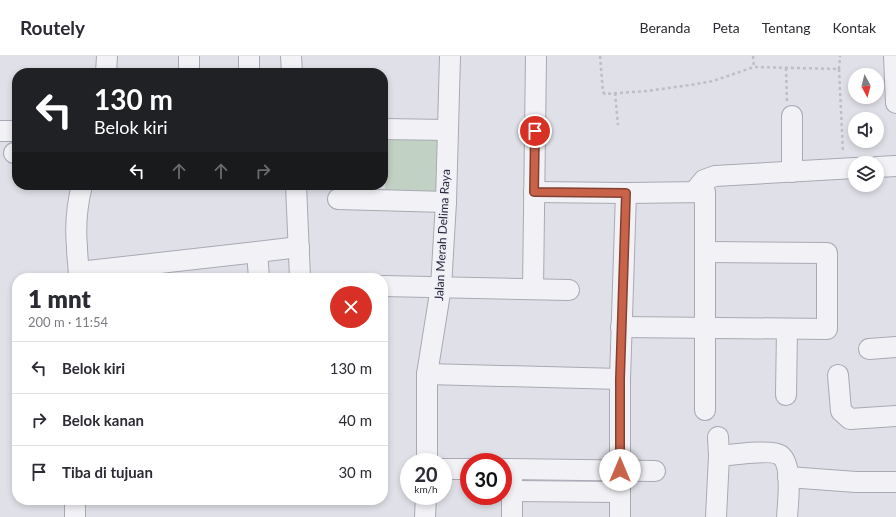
<!DOCTYPE html>
<html lang="id">
<head>
<meta charset="utf-8">
<style>
  :root { --surface:#fff; --page:#f2f2f3; --text:#2b2b33; --muted:#7c7c81; --line:#e1e1e2 }
  body { margin:0; font-family:Lato,sans-serif; background:var(--page); color:var(--text); height:100vh; display:flex; flex-direction:column; font-size:15px; white-space:nowrap }
  * { box-sizing:border-box; margin:0 }
  p { font-size:13px; color:var(--muted) }
  .icon { flex:none; width:22px; height:22px; fill:none; stroke:currentColor; stroke-width:2; stroke-linecap:round; stroke-linejoin:round }
  .map { position:relative; flex:1; overflow:hidden }
  .side { position:absolute; left:12px; top:217px; width:376px; height:232px; display:flex; flex-direction:column; background:var(--surface); border-radius:16px; box-shadow:0 2px 6px #0003 }
  .side>* { flex:none }
  .banner { position:absolute; left:12px; top:12px; width:376px; height:122px; border-radius:16px; box-shadow:0 2px 6px #0003; background:#202124; color:#fff; overflow:hidden }
  .needle { width:26px; rotate:173deg }
  .tools { position:absolute; left:848px; top:12px; display:grid; gap:8px }
  .tools a { display:grid; place-items:center; width:36px; height:36px; border-radius:50%; background:var(--surface); box-shadow:0 2px 6px #0003; font-size:20px }
  .speed { position:absolute; left:400px; top:397px; display:flex; gap:8px; font-size:20px; font-weight:700; text-align:center }
  .speed>* { display:grid; place-content:center; width:52px; height:52px; border-radius:50%; background:var(--surface); box-shadow:0 2px 6px #0003; line-height:1 }
  .speed small { font-size:10px; font-weight:400 }
  .speed .limit { border:6px solid #d22; background:#fff; color:#111 }
  .pin { position:absolute; display:grid; place-items:center; width:34px; height:34px; color:#fff; margin:-17px; border:2px solid #fff; border-radius:50%; box-shadow:0 1px 4px #0007 }
  .me { position:absolute; width:44px; margin:-22px; rotate:0deg; stroke-linejoin:round; filter:drop-shadow(0 0 3px #0008) }
  .turn { display:flex; align-items:center; gap:14px; height:84px; padding:0 16px; font-size:18px }
  .turn .icon { width:52px; height:52px; stroke-width:2.5 }
  .turn b { display:block; font-size:28px; line-height:34px }
  .lanes { display:flex; align-items:center; height:38px; padding:0 16px; background:#0003; justify-content:center; gap:20px; direction:ltr }
  .lanes .off { opacity:.35 }
  .round { display:grid; place-items:center; flex:none; width:42px; height:42px; border-radius:21px; background:var(--page) }
  .overview { display:flex; align-items:center; justify-content:space-between; height:68px; padding:0 16px }
  h1 { font-size:24px; font-weight:800; line-height:30px }
  ul { padding:0; list-style:none }
  li { display:flex; align-items:center; gap:12px; height:52px; padding:0 16px; border-top:1px solid var(--line) }
  li div { flex:1 }
  li b { display:block; font-size:15px }
  li em { font-style:normal }
  header { display:flex; align-items:center; gap:24px; box-sizing:border-box; height:56px; padding:0 20px; background:var(--surface); border-bottom:1px solid var(--line) }
  header strong { font-size:19px }
  nav { display:flex; gap:22px; margin-inline-start:auto; font-size:14px }
  .map>svg:first-child { display:block }
  .green { fill:#c1d1c3 }
  .lines { fill:none; stroke-linecap:round; stroke-linejoin:round }
  .minor-casing { stroke:#a9a9b5; stroke-width:22 }
  .path { stroke:#bebec6; stroke-width:2.5; stroke-dasharray:3 3; stroke-linecap:butt }
  .minor { stroke:#f2f2f6; stroke-width:20 }
  .route-casing { stroke:#824030; stroke-width:10 }
  .route { stroke:#c8634a; stroke-width:7 }
  .labels { text-anchor:middle; dominant-baseline:central; stroke-width:3.5; stroke-linejoin:round; paint-order:stroke }
  .street-label { font-size:12px; fill:#29293e; stroke:#efeff6 }
</style>
</head>
<body>
<header>
<strong>Routely</strong>
<nav><a>Beranda</a><a>Peta</a><a>Tentang</a><a>Kontak</a></nav>
</header>
<div class="map">
<svg width="896" height="461" viewBox="0 0 896 461">
  <rect width="100%" height="100%" fill="#e0e0e8"/>
  <!-- green -->
  <polygon class="green" points="387,79 443,80 441,141 385,140"/>
  <g class="lines">
    <!-- minor casing -->
    <g class="minor-casing">
      <g id="minor">
        <polyline points="189,0 189,17"/>
        <polyline points="249,0 249,17"/>
        <polyline points="291,0 292,17"/>
        <polyline points="894,0 896,47"/>
        <polyline points="106,17 107,0"/>
        <polyline points="792,60 792,116"/>
        <polyline points="383,73 448,74"/>
        <polyline points="0,75 17,75"/>
        <polyline points="14,97 17,97"/>
        <polyline points="877,111 896,110"/>
        <polyline points="296,129 300,222"/>
        <polyline points="534,136 626,137 705,136 705,354"/>
        <polyline points="694,136 704,124 715,120 855,112"/>
        <polyline points="338,143 446,146"/>
        <polyline points="79,216 257,196"/>
        <path d="M79,222C79,212 77,201 77,191C75,170 77,149 82,129"/>
        <polyline points="259,222 257,196 299,191"/>
        <polyline points="383,230 569,234"/>
        <polyline points="533,233 536,0"/>
        <polyline points="621,271 827,273 827,197 705,196"/>
        <polyline points="869,293 896,291"/>
        <polyline points="427,318 620,323"/>
        <polyline points="838,319 841,355 850,363 896,360"/>
        <polyline points="786,339 787,273"/>
        <polyline points="718,381 719,400"/>
        <polyline points="427,406 427,318 441,231 446,146 450,0"/>
        <polyline points="443,413 469,413"/>
        <polyline points="503,413 655,415"/>
        <polyline points="788,421 856,426 895,426"/>
        <polyline points="512,435 620,436"/>
        <polyline points="75,461 75,444"/>
        <polyline points="425,461 426,440"/>
        <polyline points="512,461 512,422"/>
        <polyline points="620,461 620,323 626,137"/>
        <path d="M716,461L719,400C730,399 771,393 780,399C793,408 788,446 787,461"/>
      </g>
    </g>
    <!-- path -->
    <g class="path">
      <polyline points="600,0 603,36 605,38 647,35 690,29 713,25 754,11"/>
      <polyline points="753,0 754,11 839,13 840,0"/>
      <polyline points="786,12 787,46"/>
      <polyline points="839,13 843,96"/>
      <polyline points="615,37 618,69"/>
    </g>
    <!-- minor -->
    <use href="#minor" class="minor"/>
  </g>
  <g class="lines">
    <!-- route casing -->
    <g class="route-casing">
      <polyline id="route" points="535,75 534,136 626,137 620,323 620,414"/>
    </g>
    <!-- route -->
    <use href="#route" class="route"/>
  </g>
  <g class="labels">
    <!-- street labels -->
    <g class="street-label">
      <text transform="translate(442 179) rotate(-87)">Jalan Merah Delima Raya</text>
    </g>
  </g>
</svg>
<div class="tools">
<a><svg class="needle" viewBox="-14 -14 28 28"><path d="M0-13l5 13h-10z" fill="#e53935"/><path d="M0 13l5-13h-10z" fill="#7c7c81"/></svg></a>
<a><svg class="icon" aria-label="sound" viewBox="0 0 24 24"><path d="M4 9h4l5-4v14l-5-4H4zM17 9q2 3 0 6"/></svg></a>
<a><svg class="icon" aria-label="layers" viewBox="0 0 24 24"><path d="M12 4l9 5-9 5-9-5zM3 14l9 5 9-5"/></svg></a>
</div>
<div class="speed"><div>20<small>km/h</small></div><div class="limit">30</div></div>
<div class="pin" style="left:535px;top:75px;background:#d93025"><svg class="icon" aria-label="arrive" viewBox="0 0 24 24"><path d="M6 21V4h12l-3 4 3 4H6"/></svg></div>
<svg class="me" style="left:620px;top:414px" viewBox="-20 -20 40 40"><circle r="19" fill="#fff"/><path d="M0-13L10 11 0 6-10 11z" fill="#c8634a"/></svg>
<div class="banner">
<div class="turn"><svg class="icon" aria-label="left" viewBox="0 0 24 24"><path d="M17 20v-9H6M10 6l-5 5 5 5"/></svg><div><b>130 m</b>Belok kiri</div></div>
<div class="lanes"><svg class="icon" aria-label="left" viewBox="0 0 24 24"><path d="M17 20v-9H6M10 6l-5 5 5 5"/></svg><svg class="icon off" aria-label="ahead" viewBox="0 0 24 24"><path d="M12 20V5M6 11l6-6 6 6"/></svg><svg class="icon off" aria-label="ahead" viewBox="0 0 24 24"><path d="M12 20V5M6 11l6-6 6 6"/></svg><svg class="icon off" aria-label="right" viewBox="0 0 24 24"><path d="M7 20v-9h11M14 6l5 5-5 5"/></svg></div>
</div>
<section class="side">
<div class="overview"><div><h1>1 mnt</h1><p>200 m · 11:54</p></div><a class="round" style="background:#d93025;color:#fff"><svg class="icon" aria-label="close" viewBox="0 0 24 24"><path d="M6 6l12 12M18 6L6 18"/></svg></a></div>
<ul>
<li><svg class="icon" aria-label="left" viewBox="0 0 24 24"><path d="M17 20v-9H6M10 6l-5 5 5 5"/></svg><div><b>Belok kiri</b></div><em>130 m</em></li>
<li><svg class="icon" aria-label="right" viewBox="0 0 24 24"><path d="M7 20v-9h11M14 6l5 5-5 5"/></svg><div><b>Belok kanan</b></div><em>40 m</em></li>
<li><svg class="icon" aria-label="arrive" viewBox="0 0 24 24"><path d="M6 21V4h12l-3 4 3 4H6"/></svg><div><b>Tiba di tujuan</b></div><em>30 m</em></li>
</ul>
</section>
</div>
</body>
</html>
